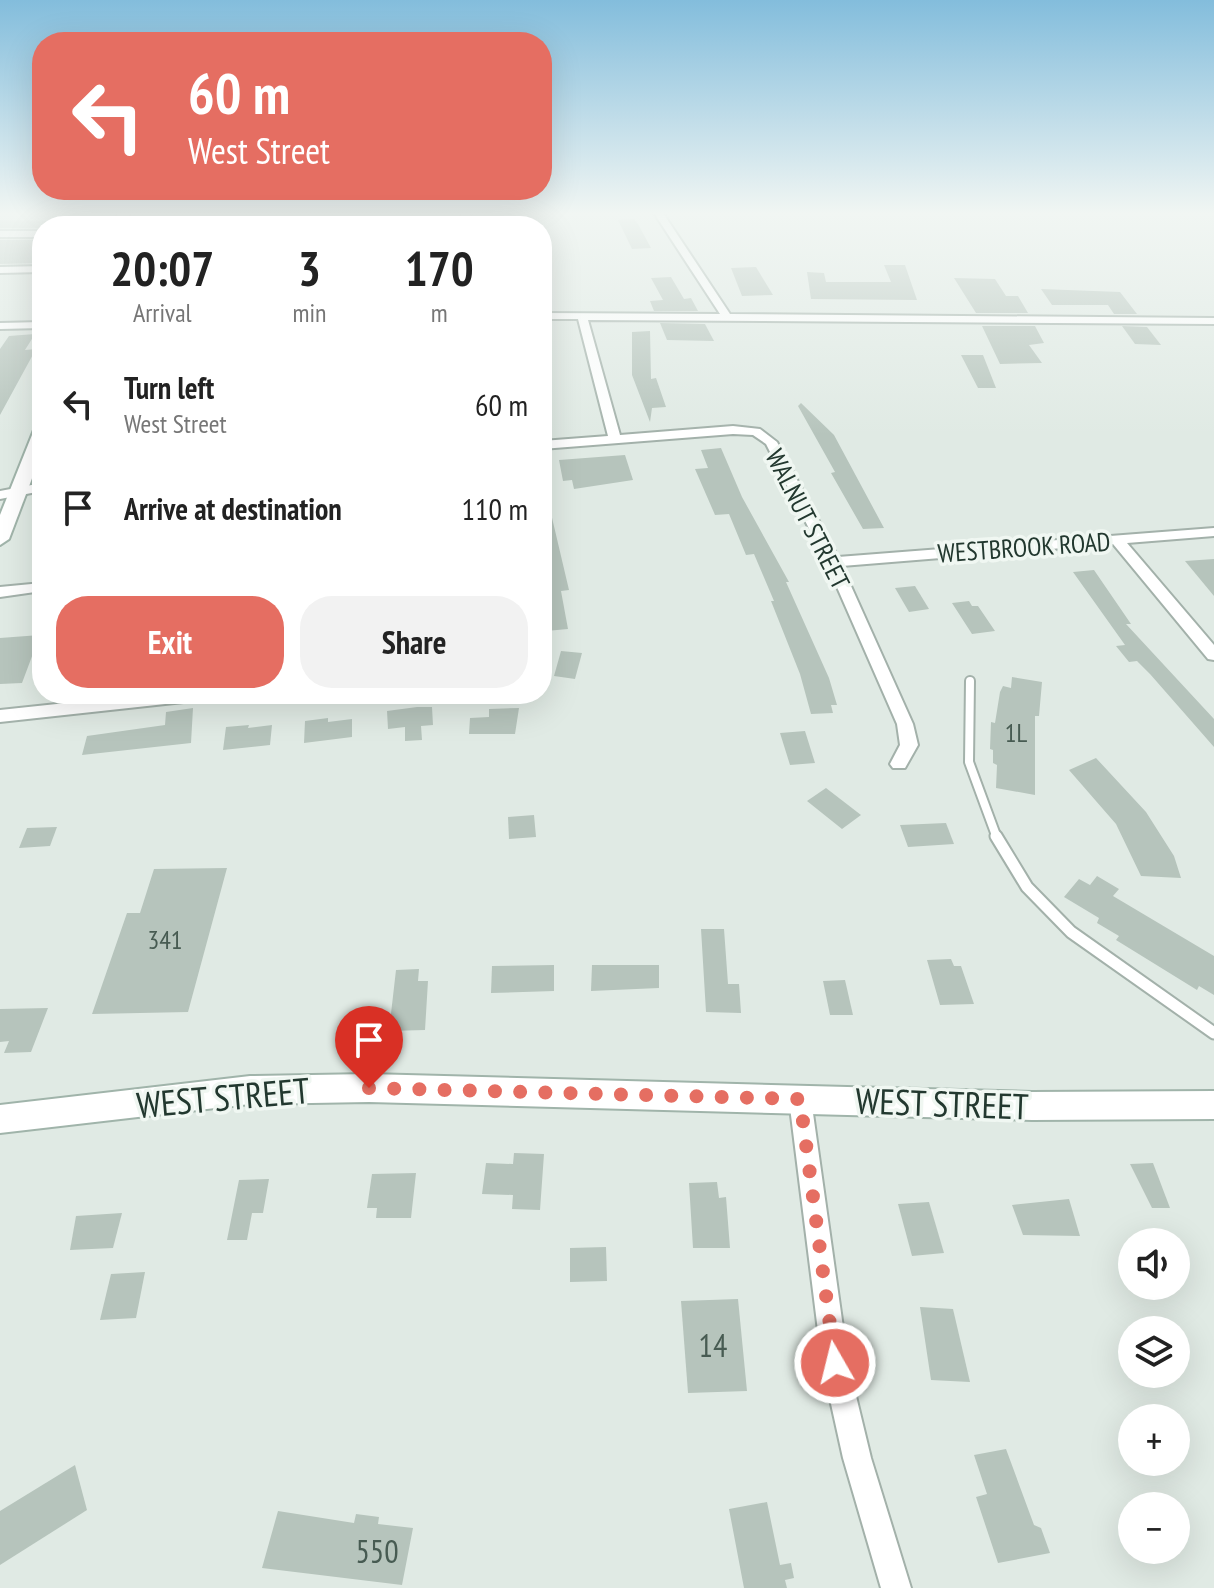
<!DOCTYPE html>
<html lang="en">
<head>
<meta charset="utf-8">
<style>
  :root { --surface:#fff; --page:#f2f2f2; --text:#222; --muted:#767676; --accent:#e56e62 }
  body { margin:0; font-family:"PT Sans Narrow",sans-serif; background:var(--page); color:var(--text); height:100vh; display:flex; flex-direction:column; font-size:30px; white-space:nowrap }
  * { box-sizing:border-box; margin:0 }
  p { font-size:26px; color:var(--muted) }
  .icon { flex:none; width:44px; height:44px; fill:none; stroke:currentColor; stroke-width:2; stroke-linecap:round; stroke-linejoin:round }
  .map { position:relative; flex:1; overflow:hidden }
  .sheet { position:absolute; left:32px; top:216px; width:520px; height:488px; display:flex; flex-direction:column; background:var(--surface); border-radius:32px; box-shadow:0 8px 32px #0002 }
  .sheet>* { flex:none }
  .banner { position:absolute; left:32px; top:32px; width:520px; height:168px; border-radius:32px; box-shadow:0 8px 32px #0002; background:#e56e62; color:#fff; overflow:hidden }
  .fabs { position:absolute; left:1118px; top:1228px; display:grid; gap:16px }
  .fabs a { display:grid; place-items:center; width:72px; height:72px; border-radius:50%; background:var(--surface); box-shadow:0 8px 32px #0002; font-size:40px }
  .pin { position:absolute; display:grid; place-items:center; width:68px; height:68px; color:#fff; margin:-82px -34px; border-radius:50% 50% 50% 0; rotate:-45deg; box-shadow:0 0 8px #0007 }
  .pin .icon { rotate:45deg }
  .me { position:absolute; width:88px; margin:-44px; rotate:352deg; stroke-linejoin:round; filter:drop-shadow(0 0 6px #0008) }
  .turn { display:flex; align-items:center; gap:28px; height:168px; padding:0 24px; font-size:36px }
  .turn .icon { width:104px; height:104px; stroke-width:2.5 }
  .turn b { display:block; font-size:56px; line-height:68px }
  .eta { display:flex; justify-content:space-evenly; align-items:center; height:136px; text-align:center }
  .eta b { font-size:48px; font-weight:800; line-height:56px }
  .action { display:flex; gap:16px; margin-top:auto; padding:16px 24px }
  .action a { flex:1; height:92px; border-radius:32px; background:var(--accent); color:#fff; font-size:32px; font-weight:800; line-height:92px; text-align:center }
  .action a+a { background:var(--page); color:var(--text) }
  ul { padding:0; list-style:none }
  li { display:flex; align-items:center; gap:24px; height:104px; padding:0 24px }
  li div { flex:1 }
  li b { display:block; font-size:30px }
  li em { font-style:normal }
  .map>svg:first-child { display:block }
  .building { fill:#b6c4bc }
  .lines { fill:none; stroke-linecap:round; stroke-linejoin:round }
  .lane-far1-casing { stroke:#a3b1aa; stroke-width:12 }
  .lane-casing { stroke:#a3b1aa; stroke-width:15 }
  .street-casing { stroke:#a3b1aa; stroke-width:4 }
  .secondary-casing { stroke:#a0b4aa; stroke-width:4 }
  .lane-far1 { stroke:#fff; stroke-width:8 }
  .lane { stroke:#fff; stroke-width:11 }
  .street { fill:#fff; fill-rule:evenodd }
  .secondary { fill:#fff; fill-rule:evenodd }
  .route { stroke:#e56e62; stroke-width:14; stroke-dasharray:0 25.2 }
  .labels { text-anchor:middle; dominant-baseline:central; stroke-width:7; stroke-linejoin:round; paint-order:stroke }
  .far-street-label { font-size:26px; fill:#22382f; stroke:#f0f7f2 }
  .number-label { font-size:26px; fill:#475b52 }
  .near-number-label { font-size:32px; fill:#475b52 }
  .near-street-label { font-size:36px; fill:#22382f; stroke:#f0f7f2 }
</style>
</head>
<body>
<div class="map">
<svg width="1214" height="1588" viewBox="0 0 1214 1588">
  <rect width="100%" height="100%" fill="#e0eae4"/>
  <!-- building -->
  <g class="building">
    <polygon points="634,219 638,224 651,248 632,249 618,220"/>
    <polygon points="0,220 63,221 59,226 42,228 0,228"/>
    <polygon points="0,240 42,240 40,263 0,264"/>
    <polygon points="884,265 905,265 917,300 811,299 807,272 824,273 826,282 891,282"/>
    <polygon points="756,267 773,295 742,296 731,268"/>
    <polygon points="671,277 684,299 691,298 698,311 654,311 650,301 663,300 651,278"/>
    <polygon points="954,278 995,279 1006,296 1018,296 1028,313 976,313"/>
    <polygon points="1041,289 1120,292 1137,314 1114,314 1108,305 1052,305"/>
    <polygon points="660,323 705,324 714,341 667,340"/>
    <polygon points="982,326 1035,326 1044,343 1029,345 1042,363 1000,364"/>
    <polygon points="1122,326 1147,327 1161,345 1135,344"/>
    <polygon points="650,331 651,379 656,378 666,407 652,408 650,422 632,375 632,332"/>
    <polygon points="35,334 25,350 36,349 0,415 0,349 9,336"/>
    <polygon points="961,355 983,355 996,388 978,388"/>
    <polygon points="801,403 834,435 884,528 863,529 831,473 835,472 798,406"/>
    <polygon points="721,448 742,497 789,582 786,582 829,678 837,705 831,705 833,713 811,714 800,674 771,601 774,601 754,554 746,555 729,514 715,515 695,469 708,468 701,450"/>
    <polygon points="625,455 633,480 574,489 572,480 563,481 559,460"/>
    <polygon points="549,505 569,590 561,591 568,629 546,631 542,609 542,506"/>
    <polygon points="1214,559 1214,596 1185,561"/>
    <polygon points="1094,570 1131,624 1126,624 1214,719 1214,747 1150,674 1137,661 1129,662 1116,646 1125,645 1073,572"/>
    <polygon points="915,586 929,609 909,612 895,588"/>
    <polygon points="969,601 972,606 978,606 995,631 972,634 952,603"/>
    <polygon points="40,635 22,683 0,684 0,638"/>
    <polygon points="561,651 582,653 575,679 554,676"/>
    <polygon points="1012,677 1042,682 1039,716 1035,716 1035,795 996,788 997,765 993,763 993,750 990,749 991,722 995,723 1000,692 1003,686 1011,688"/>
    <polygon points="417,707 432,707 433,725 421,726 422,740 405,741 405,727 388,729 387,711"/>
    <polygon points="193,708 191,743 82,755 87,736 165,725 166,712"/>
    <polygon points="519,708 515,734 469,734 470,718 489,717 489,709"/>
    <polygon points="328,718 328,722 352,719 352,737 304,743 305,721"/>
    <polygon points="249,725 248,728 272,725 270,745 223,750 226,727"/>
    <polygon points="805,731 815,763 790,765 780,733"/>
    <polygon points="1096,758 1146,812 1174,856 1181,878 1141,876 1116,824 1069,770"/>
    <polygon points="826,788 861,815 842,829 807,801"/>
    <polygon points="534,815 536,837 509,839 508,817"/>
    <polygon points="946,823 954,844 908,847 900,825"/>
    <polygon points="57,827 50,846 19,848 27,828"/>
    <polygon points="227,868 188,1012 92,1014 127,913 140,913 154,869"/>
    <polygon points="1097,876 1119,889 1113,896 1214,956 1214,995 1199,986 1197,990 1116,940 1119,936 1097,923 1099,918 1064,897 1079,879 1090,885"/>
    <polygon points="701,929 724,929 728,984 739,984 741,1013 706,1012"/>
    <polygon points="951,959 954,966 961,966 974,1004 940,1005 927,960"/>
    <polygon points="554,965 554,991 491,993 492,966"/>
    <polygon points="592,965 659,965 659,988 591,991"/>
    <polygon points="419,969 418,981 428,981 425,1030 389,1031 396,970"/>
    <polygon points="845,980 853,1015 830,1015 823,981"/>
    <polygon points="48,1008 31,1052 4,1053 9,1041 0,1042 0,1009"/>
    <polygon points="514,1153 544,1154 540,1210 512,1209 513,1195 482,1194 486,1163 513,1164"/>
    <polygon points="1153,1163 1170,1208 1152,1208 1130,1164"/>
    <polygon points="416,1173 411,1218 376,1218 377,1208 367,1208 372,1174"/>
    <polygon points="269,1179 263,1213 252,1213 247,1240 227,1240 239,1180"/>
    <polygon points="717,1182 719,1198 726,1197 730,1248 693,1248 689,1183"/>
    <polygon points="1069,1199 1080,1236 1023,1235 1012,1205"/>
    <polygon points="929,1202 944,1253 912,1256 898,1204"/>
    <polygon points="122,1213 113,1248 70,1250 76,1216"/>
    <polygon points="606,1247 607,1281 570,1282 570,1248"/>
    <polygon points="145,1272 136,1318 100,1320 111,1274"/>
    <polygon points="738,1299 747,1391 688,1393 681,1301"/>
    <polygon points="920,1307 953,1309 970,1382 931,1380"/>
    <polygon points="1006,1449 1034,1525 1041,1528 1050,1553 998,1563 976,1497 987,1494 974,1455"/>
    <polygon points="75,1465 87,1510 0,1565 0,1511"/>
    <polygon points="767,1502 780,1565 791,1563 794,1578 785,1580 787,1588 744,1588 729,1509"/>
    <polygon points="278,1511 354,1523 356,1514 379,1517 378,1524 413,1528 402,1585 262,1568"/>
  </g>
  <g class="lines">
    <!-- lane-far1 casing -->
    <g class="lane-far1-casing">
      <polyline id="lane-far1" points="970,681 969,762 997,838"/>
    </g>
    <!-- lane casing -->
    <g class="lane-casing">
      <polyline id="lane" points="996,836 1027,887 1071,932 1214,1033"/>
    </g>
    <!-- street casing -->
    <g class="street-casing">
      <g id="street">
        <polygon points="461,213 470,213 473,226 463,226"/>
        <polygon points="654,213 663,213 730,314 1214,318 1214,324 588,320 620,435 733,426 760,429 777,442 838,557 1214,528 1214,536 1127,543 1214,645 1214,660 1208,659 1113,544 842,566 913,724 918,745 905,768 893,768 890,764 900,745 897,724 826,562 766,444 753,435 733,434 542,449 542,441 608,436 578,319 542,319 542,313 720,314"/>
        <rect x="0" y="231" width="42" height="6"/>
        <polygon points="42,266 42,272 0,273 0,267"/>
        <polygon points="42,322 42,328 0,329 0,323"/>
        <polygon points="42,483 42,491 0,499 0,491"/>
        <polygon points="42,583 42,591 0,597 0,587"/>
        <polygon points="151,694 210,694 202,700 0,722 0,710"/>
        <polygon points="800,1089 808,1092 811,1099 848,1363 871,1458 911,1588 881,1588 843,1458 822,1363 789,1099 792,1092"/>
      </g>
    </g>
    <!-- secondary casing -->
    <g class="secondary-casing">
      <g id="secondary">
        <polygon points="118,213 130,213 126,226 114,226"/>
        <polygon points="42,425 42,452 9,539 0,545 0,515 34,430"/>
        <polygon points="369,1074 1032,1092 1214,1091 1214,1119 1032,1120 369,1102 250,1104 0,1133 0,1105 250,1076"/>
      </g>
    </g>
    <!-- lane-far1 -->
    <use href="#lane-far1" class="lane-far1"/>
    <!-- lane -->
    <use href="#lane" class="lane"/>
    <!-- street -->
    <use href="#street" class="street"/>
    <!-- secondary -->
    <use href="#secondary" class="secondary"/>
  </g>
  <!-- sky -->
  <linearGradient id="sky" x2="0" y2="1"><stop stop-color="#83bddc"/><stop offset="0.49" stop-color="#f1f6f3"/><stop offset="1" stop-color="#f1f6f3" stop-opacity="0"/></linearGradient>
  <rect width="1214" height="435" fill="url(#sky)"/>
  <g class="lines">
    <!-- route -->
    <polyline class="route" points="369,1088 800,1099 835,1363"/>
  </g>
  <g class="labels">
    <!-- far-street labels -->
    <g class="far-street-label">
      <text transform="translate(808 519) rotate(63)">WALNUT STREET</text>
      <text transform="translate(1024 547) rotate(-4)">WESTBROOK ROAD</text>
    </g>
    <!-- number labels -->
    <g class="number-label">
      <text x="1016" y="732">1L</text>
      <text x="165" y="939">341</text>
    </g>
    <!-- near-number labels -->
    <g class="near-number-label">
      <text x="713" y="1345">14</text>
      <text x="377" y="1551">550</text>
    </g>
    <!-- near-street labels -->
    <g class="near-street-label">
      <text transform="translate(223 1097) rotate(-5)">WEST STREET</text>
      <text transform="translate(942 1103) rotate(2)">WEST STREET</text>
    </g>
  </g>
</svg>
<div class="fabs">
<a><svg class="icon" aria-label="sound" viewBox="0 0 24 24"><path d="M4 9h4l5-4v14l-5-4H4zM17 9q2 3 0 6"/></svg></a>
<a><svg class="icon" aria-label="layers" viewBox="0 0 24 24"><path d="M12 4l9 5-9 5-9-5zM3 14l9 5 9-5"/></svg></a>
<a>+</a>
<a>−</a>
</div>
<div class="pin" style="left:369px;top:1088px;background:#d93025"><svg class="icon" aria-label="arrive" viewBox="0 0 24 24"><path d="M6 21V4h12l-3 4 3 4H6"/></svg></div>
<svg class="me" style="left:835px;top:1363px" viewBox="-20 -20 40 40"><circle r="17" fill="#e56e62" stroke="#fff" stroke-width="3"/><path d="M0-11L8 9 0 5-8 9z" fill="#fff"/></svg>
<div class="banner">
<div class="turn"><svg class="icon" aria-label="left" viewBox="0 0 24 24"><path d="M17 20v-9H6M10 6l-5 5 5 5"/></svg><div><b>60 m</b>West Street</div></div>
</div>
<section class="sheet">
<div class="eta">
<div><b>20:07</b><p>Arrival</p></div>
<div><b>3</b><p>min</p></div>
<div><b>170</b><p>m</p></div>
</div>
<ul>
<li><svg class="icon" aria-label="left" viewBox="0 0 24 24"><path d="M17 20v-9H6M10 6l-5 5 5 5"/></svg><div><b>Turn left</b><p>West Street</p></div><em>60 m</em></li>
<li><svg class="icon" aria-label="arrive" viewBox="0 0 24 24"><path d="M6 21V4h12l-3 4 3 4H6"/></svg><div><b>Arrive at destination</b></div><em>110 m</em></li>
</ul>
<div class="action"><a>Exit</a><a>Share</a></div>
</section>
</div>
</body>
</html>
